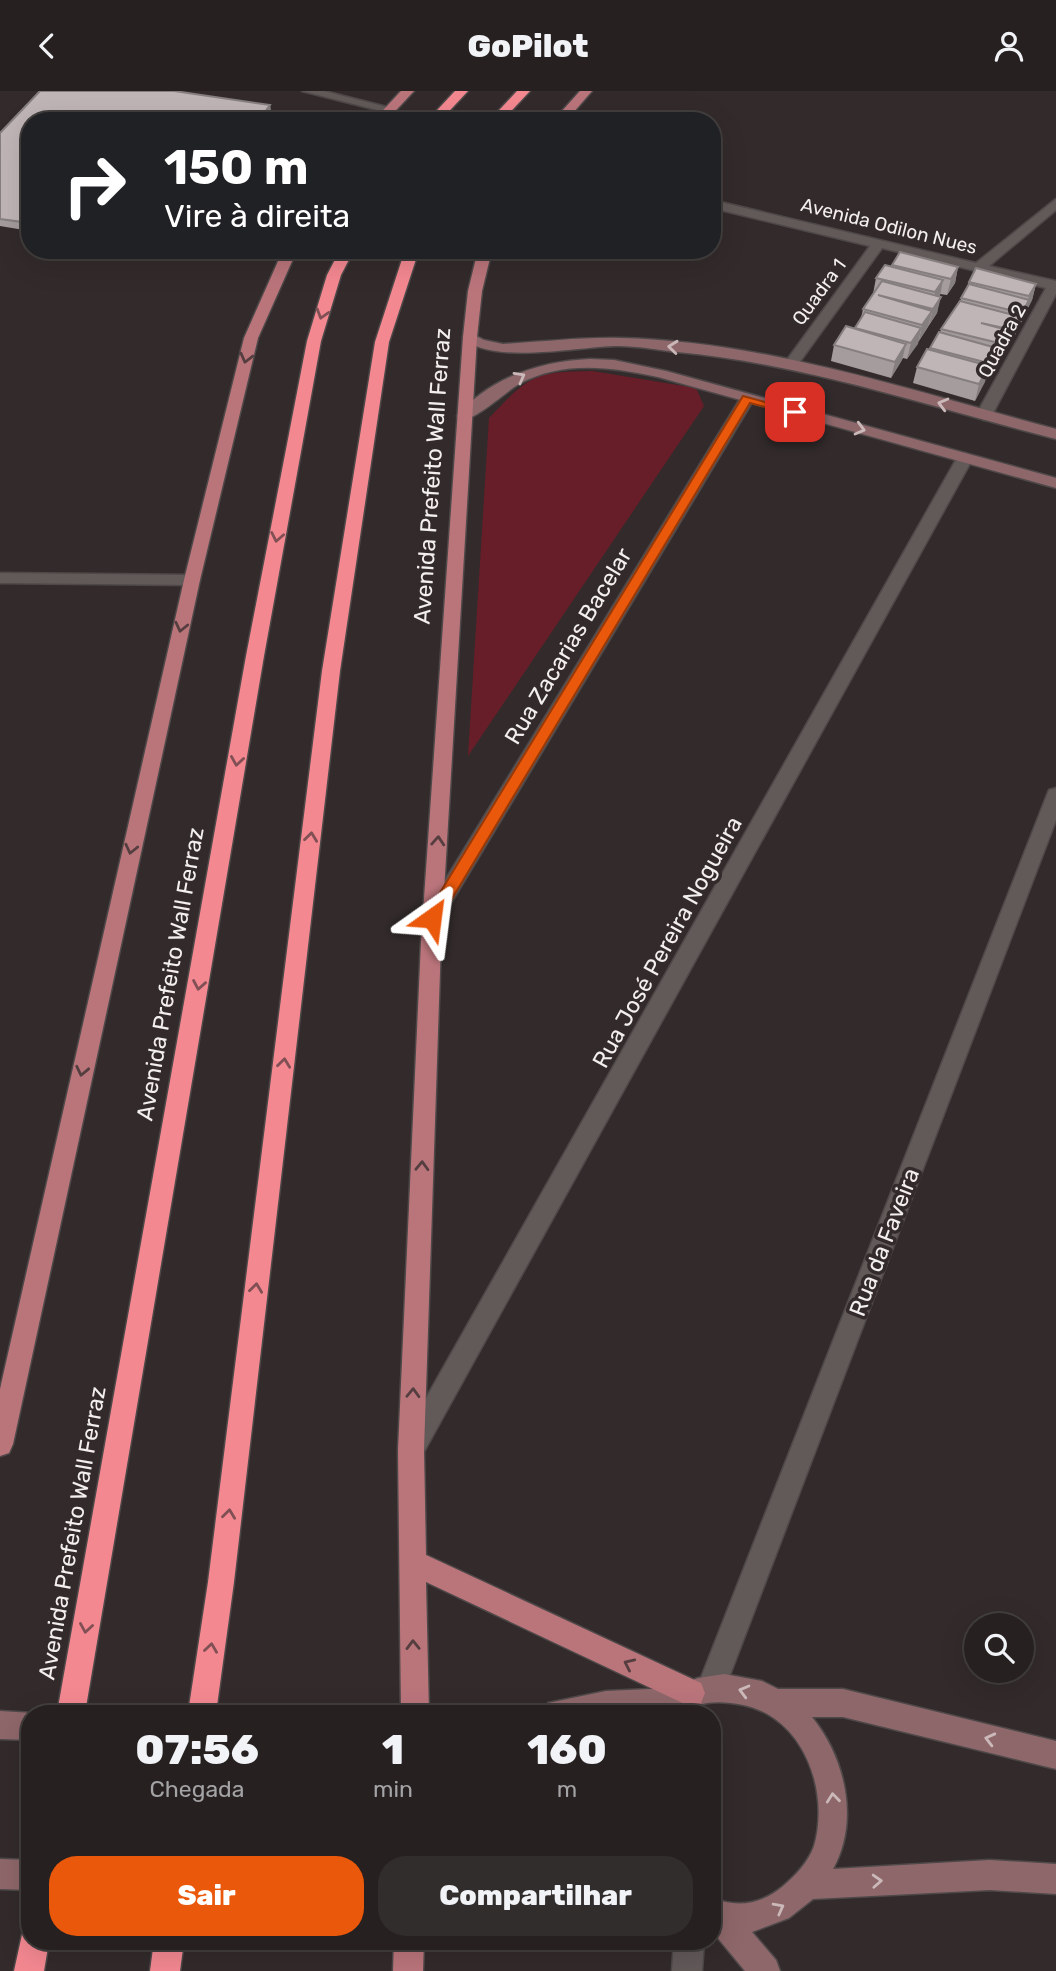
<!DOCTYPE html>
<html lang="pt">
<head>
<meta charset="utf-8">
<style>
  :root { --surface:#262020; --page:#322d2d; --text:#f1f3f6; --muted:#a4a3a5; --line:#423e3e; --accent:#ea580c }
  body { margin:0; font-family:Rubik,sans-serif; background:var(--page); color:var(--text); height:100vh; display:flex; flex-direction:column; font-size:26px; white-space:nowrap }
  * { box-sizing:border-box; margin:0 }
  p { font-size:23px; color:var(--muted) }
  .icon { flex:none; width:38px; height:38px; fill:none; stroke:currentColor; stroke-width:2; stroke-linecap:round; stroke-linejoin:round }
  .map { position:relative; flex:1; overflow:hidden }
  .side { position:absolute; left:21px; top:1614px; width:700px; height:245px; display:flex; flex-direction:column; background:var(--surface); border-radius:28px; box-shadow:0 7px 28px #0002,0 0 0 2px var(--line) }
  .side>* { flex:none }
  .top-card { position:absolute; left:21px; top:21px; width:700px; height:147px; border-radius:28px; box-shadow:0 7px 28px #0002,0 0 0 2px var(--line); background:#202124; color:#fff; overflow:hidden }
  .buttons { position:absolute; left:964px; top:1522px; display:grid; gap:14px }
  .buttons a { display:grid; place-items:center; width:70px; height:70px; border-radius:50%; background:var(--surface); box-shadow:0 7px 28px #0002,0 0 0 2px var(--line); font-size:35px }
  .pin { position:absolute; display:grid; place-items:center; width:60px; height:60px; color:#fff; margin:-30px; border-radius:14px; box-shadow:0 4px 10px #0006 }
  .me { position:absolute; width:77px; margin:-38px; rotate:31deg; stroke-linejoin:round; filter:drop-shadow(0 0 5px #0008) }
  .turn { display:flex; align-items:center; gap:24px; height:147px; padding:0 28px; font-size:32px }
  .turn .icon { width:91px; height:91px; stroke-width:2.5 }
  .turn b { display:block; font-size:49px; line-height:60px }
  .eta { display:flex; justify-content:space-evenly; align-items:center; height:119px; text-align:center }
  .eta b { font-size:42px; font-weight:800; line-height:49px }
  .action { display:flex; gap:14px; margin-top:auto; padding:14px 28px }
  .action a { flex:1; height:80px; border-radius:28px; background:var(--accent); color:#fff; font-size:28px; font-weight:800; line-height:80px; text-align:center }
  .action a+a { background:var(--page); color:var(--text) }
  header { display:flex; justify-content:space-between; align-items:center; height:91px; padding:0 28px; background:var(--surface); font-size:32px; font-weight:800 }
  .map>svg:first-child { display:block }
  .green { fill:#681e29 }
  .lines { fill:none; stroke-linecap:round; stroke-linejoin:round }
  .lane-casing { stroke:#4e4849; stroke-width:3 }
  .street-casing { stroke:#4e4849; stroke-width:3 }
  .secondary-casing { stroke:#4e4849; stroke-width:3 }
  .primary-casing { stroke:#4e4849; stroke-width:3 }
  .highway-casing { stroke:#4e4849; stroke-width:3 }
  .lane { fill:#625959; fill-rule:evenodd }
  .street { fill:#625959; fill-rule:evenodd }
  .secondary { fill:#8e676a; fill-rule:evenodd }
  .primary { fill:#ba757b; fill-rule:evenodd }
  .highway { fill:#f48891; fill-rule:evenodd }
  .wall { fill:#a59c9d }
  .shaded-wall { fill:#867f7f }
  .building { fill:#c0b5b6; stroke:#867f7f; stroke-width:2 }
  .oneway { stroke:#805054 }
  .oneway2 { stroke:#cbb9ba }
  .oneway3 { stroke:#553e3f }
  .route { fill:#ea580c; stroke:#983908; stroke-width:2 }
  .labels { text-anchor:middle; dominant-baseline:central; stroke-width:7; stroke-linejoin:round; paint-order:stroke }
  .far-street-label { font-size:19px; fill:#f4efef; stroke:#332b2b }
  .street-label { font-size:23px; fill:#f4efef; stroke:#332b2b }
</style>
</head>
<body>
<header><svg class="icon" aria-label="back" viewBox="0 0 24 24"><path d="M15 5l-7 7 7 7"/></svg>GoPilot<svg class="icon" aria-label="person" viewBox="0 0 24 24"><circle cx="12" cy="8" r="4"/><path d="M4 21q1-7 8-7t8 7"/></svg></header>
<div class="map">
<svg width="1056" height="1880" viewBox="0 0 1056 1880">
  <rect width="100%" height="100%" fill="#332b2b"/>
  <!-- green -->
  <path class="green" d="M592,280L696,297L704,315L468,665L489,327C530,284 533,281 592,280Z"/>
  <g class="lines">
    <!-- lane casing -->
    <g class="lane-casing">
      <g id="lane">
        <polygon points="0,482 192,484 200,489 192,494 0,492"/>
        <polygon points="674,1850 704,1850 702,1880 672,1880"/>
      </g>
    </g>
    <!-- street casing -->
    <g class="street-casing">
      <g id="street">
        <polygon points="302,0 324,0 395,18 389,22"/>
        <polygon points="1056,108 1056,119 989,175 1056,190 1056,203 992,324 984,329 976,324 1046,197 882,157 796,276 791,277 784,273 870,155 712,117 712,109 976,172"/>
        <polygon points="747,304 754,308 439,832 432,835 425,832 422,827 425,822 740,308"/>
        <polygon points="965,362 973,367 421,1366 412,1369 403,1366 399,1357 403,1348 957,367"/>
        <polygon points="1056,697 1056,729 725,1597 721,1607 711,1611 701,1607 697,1597 1047,704 1049,699"/>
      </g>
    </g>
    <!-- secondary casing -->
    <g class="secondary-casing">
      <g id="secondary">
        <path d="M470,242L484,249L503,253C542,251 581,246 620,247C766,250 915,301 1056,338V348C930,316 806,273 677,261C658,259 638,255 618,255C582,255 488,275 463,246Z"/>
        <path d="M590,268L614,269L666,280L1056,387V397L658,286C611,276 563,269 519,293C505,301 473,332 460,328L457,325C490,286 542,270 590,268Z"/>
        <path d="M724,1583L762,1590L778,1598H843L1056,1650V1678L843,1626H812C845,1667 860,1729 833,1778L990,1769L1056,1773V1803L990,1799L813,1808L789,1827L752,1841L776,1869L780,1880H745L712,1840V1807C738,1817 761,1813 782,1796C795,1785 808,1772 814,1755C830,1701 804,1626 743,1614C721,1610 702,1609 682,1622H544L548,1612L606,1600L671,1597L698,1587Z"/>
        <polygon points="0,1620 33,1622 30,1622 30,1649 0,1648"/>
        <polygon points="0,1768 30,1769 30,1799 0,1798"/>
      </g>
    </g>
    <!-- primary casing -->
    <g class="primary-casing">
      <g id="primary">
        <polygon points="401,0 414,0 386,30 373,30"/>
        <polygon points="580,0 592,0 566,30 553,30"/>
        <polygon points="283,159 297,159 258,247 200,489 13,1353 9,1362 0,1365 0,1298 184,489 244,247"/>
        <polygon points="478,159 492,159 482,200 477,246 441,851 424,1359 426,1464 701,1592 705,1602 701,1612 691,1616 426,1491 429,1622 401,1622 398,1359 421,851 463,246 468,200"/>
        <polygon points="394,1850 424,1850 423,1880 393,1880"/>
      </g>
    </g>
    <!-- highway casing -->
    <g class="highway-casing">
      <g id="highway">
        <polygon points="455,0 468,0 440,30 427,30"/>
        <polygon points="517,0 530,0 502,30 489,30"/>
        <polygon points="340,159 354,159 341,184 321,250 264,565 85,1622 57,1622 246,565 307,250 327,184"/>
        <polygon points="405,159 419,159 389,251 340,580 234,1491 216,1622 188,1622 208,1491 322,580 375,251"/>
        <polygon points="30,1837 30,1850 49,1850 44,1880 14,1880 23,1839"/>
        <polygon points="154,1850 184,1850 180,1880 150,1880"/>
      </g>
    </g>
    <!-- lane -->
    <use href="#lane" class="lane"/>
    <!-- street -->
    <use href="#street" class="street"/>
    <!-- secondary -->
    <use href="#secondary" class="secondary"/>
    <!-- primary -->
    <use href="#primary" class="primary"/>
    <!-- highway -->
    <use href="#highway" class="highway"/>
  </g>
  <!-- wall -->
  <g class="wall">
    <polygon points="40,0 174,0 270,14 271,22 265,30 30,30 30,140 0,135 0,42"/>
    <polygon points="892,174 958,176 955,192 947,204 940,203 937,222 907,268 903,267 891,287 831,270 834,254 855,238 861,227 863,218 873,203 876,187 891,176"/>
    <polygon points="969,191 1036,193 1032,209 1027,218 1025,225 1017,238 1016,242 1009,255 1007,255 999,270 997,269 996,274 987,289 985,289 975,310 913,292 917,276 929,259 940,242 941,238 960,210 967,196"/>
  </g>
  <!-- shaded-wall -->
  <g class="shaded-wall">
    <polygon points="270,14 271,22 265,30 258,30"/>
    <polygon points="958,176 955,192 947,204 951,188"/>
    <polygon points="943,189 940,205 932,217 935,201"/>
    <polygon points="1036,193 1032,209 1018,238 1022,222 1027,213 1029,205"/>
    <polygon points="941,206 937,222 929,234 933,218"/>
    <polygon points="932,220 928,236 919,250 922,234"/>
    <polygon points="1021,226 1016,242 1009,255 1013,239"/>
    <polygon points="921,237 918,253 907,268 911,252"/>
    <polygon points="1011,240 1006,256 999,270 1003,253"/>
    <polygon points="906,253 902,269 891,287 895,271"/>
    <polygon points="1000,258 996,274 987,289 992,273"/>
    <polygon points="989,275 985,291 975,310 979,293"/>
  </g>
  <!-- building -->
  <g class="building">
    <polygon points="40,0 174,0 270,14 258,30 30,30 30,132 0,128 0,42"/>
    <polygon points="900,161 958,176 951,188 892,174"/>
    <polygon points="885,174 943,189 935,201 876,187"/>
    <polygon points="976,177 1036,193 1029,205 969,191"/>
    <polygon points="882,190 941,206 933,218 878,204 932,220 922,234 863,218"/>
    <polygon points="969,193 1029,209 1022,222 961,207"/>
    <polygon points="960,210 1021,226 1013,239 981,232 1011,240 1003,253 941,238"/>
    <polygon points="865,221 921,237 911,252 855,237"/>
    <polygon points="846,235 906,253 895,271 834,254"/>
    <polygon points="939,241 1000,258 992,273 930,257"/>
    <polygon points="927,258 989,275 979,293 917,276"/>
  </g>
  <!-- one-way arrows -->
  <defs><path id="oneway-chevron" d="M-2-3.5L2.5 0L-2 3.5" fill="none" stroke-width="1.6" stroke-linecap="round" stroke-linejoin="round" transform="scale(1.75)"/></defs>
  <g class="oneway">
    <use href="#oneway-chevron" transform="translate(322 223) rotate(107)"/>
    <use href="#oneway-chevron" transform="translate(277 446) rotate(101)"/>
    <use href="#oneway-chevron" transform="translate(237 670) rotate(99)"/>
    <use href="#oneway-chevron" transform="translate(311 746) rotate(-83)"/>
    <use href="#oneway-chevron" transform="translate(199 894) rotate(100)"/>
    <use href="#oneway-chevron" transform="translate(284 972) rotate(-83)"/>
    <use href="#oneway-chevron" transform="translate(256 1197) rotate(-83)"/>
    <use href="#oneway-chevron" transform="translate(229 1423) rotate(-83)"/>
    <use href="#oneway-chevron" transform="translate(86 1537) rotate(99)"/>
    <use href="#oneway-chevron" transform="translate(211 1557) rotate(-82)"/>
  </g>
  <g class="oneway2">
    <use href="#oneway-chevron" transform="translate(673 256) rotate(-174)"/>
    <use href="#oneway-chevron" transform="translate(520 286) rotate(-29)"/>
    <use href="#oneway-chevron" transform="translate(943 313) rotate(-165)"/>
    <use href="#oneway-chevron" transform="translate(860 338) rotate(15)"/>
    <use href="#oneway-chevron" transform="translate(744 1600) rotate(-165)"/>
    <use href="#oneway-chevron" transform="translate(990 1648) rotate(-166)"/>
    <use href="#oneway-chevron" transform="translate(833 1707) rotate(-96)"/>
    <use href="#oneway-chevron" transform="translate(877 1790) rotate(-3)"/>
    <use href="#oneway-chevron" transform="translate(779 1817) rotate(-28)"/>
  </g>
  <g class="oneway3">
    <use href="#oneway-chevron" transform="translate(246 267) rotate(104)"/>
    <use href="#oneway-chevron" transform="translate(181 536) rotate(103)"/>
    <use href="#oneway-chevron" transform="translate(438 750) rotate(-86)"/>
    <use href="#oneway-chevron" transform="translate(131 758) rotate(103)"/>
    <use href="#oneway-chevron" transform="translate(82 980) rotate(102)"/>
    <use href="#oneway-chevron" transform="translate(422 1075) rotate(-88)"/>
    <use href="#oneway-chevron" transform="translate(413 1302) rotate(-88)"/>
    <use href="#oneway-chevron" transform="translate(413 1554) rotate(-91)"/>
    <use href="#oneway-chevron" transform="translate(629 1573) rotate(-155)"/>
  </g>
  <!-- route -->
  <polygon class="route" points="743,305 801,321 795,324 750,312 438,831 427,831 425,827 427,823"/>
  <g class="labels">
    <!-- far-street labels -->
    <g class="far-street-label">
      <text transform="translate(889 135) rotate(14)">Avenida Odilon Nues</text>
      <text transform="translate(819 201) rotate(-54)">Quadra 1</text>
      <text transform="translate(1002 250) rotate(-62)">Quadra 2</text>
    </g>
    <!-- street labels -->
    <g class="street-label">
      <text transform="translate(432 385) rotate(-86)">Avenida Prefeito Wall Ferraz</text>
      <text transform="translate(568 555) rotate(-59)">Rua Zacarias Bacelar</text>
      <text transform="translate(667 851) rotate(-61)">Rua José Pereira Nogueira</text>
      <text transform="translate(170 883) rotate(-80)">Avenida Prefeito Wall Ferraz</text>
      <text transform="translate(884 1151) rotate(-69)">Rua da Faveira</text>
      <text transform="translate(72 1442) rotate(-80)">Avenida Prefeito Wall Ferraz</text>
    </g>
  </g>
</svg>
<div class="buttons">
<a><svg class="icon" aria-label="search" viewBox="0 0 24 24"><circle cx="10" cy="10" r="6"/><path d="M15 15l6 6"/></svg></a>
</div>
<div class="pin" style="left:795px;top:321px;background:#d93025"><svg class="icon" aria-label="arrive" viewBox="0 0 24 24"><path d="M6 21V4h12l-3 4 3 4H6"/></svg></div>
<svg class="me" style="left:432px;top:827px" viewBox="-20 -20 40 40"><path d="M0-17L14 15 0 8-14 15z" fill="#ea580c" stroke="#fff" stroke-width="4"/></svg>
<div class="top-card">
<div class="turn"><svg class="icon" aria-label="right" viewBox="0 0 24 24"><path d="M7 20v-9h11M14 6l5 5-5 5"/></svg><div><b>150 m</b>Vire à direita</div></div>
</div>
<section class="side">
<div class="eta">
<div><b>07:56</b><p>Chegada</p></div>
<div><b>1</b><p>min</p></div>
<div><b>160</b><p>m</p></div>
</div>
<div class="action"><a>Sair</a><a>Compartilhar</a></div>
</section>
</div>
</body>
</html>
